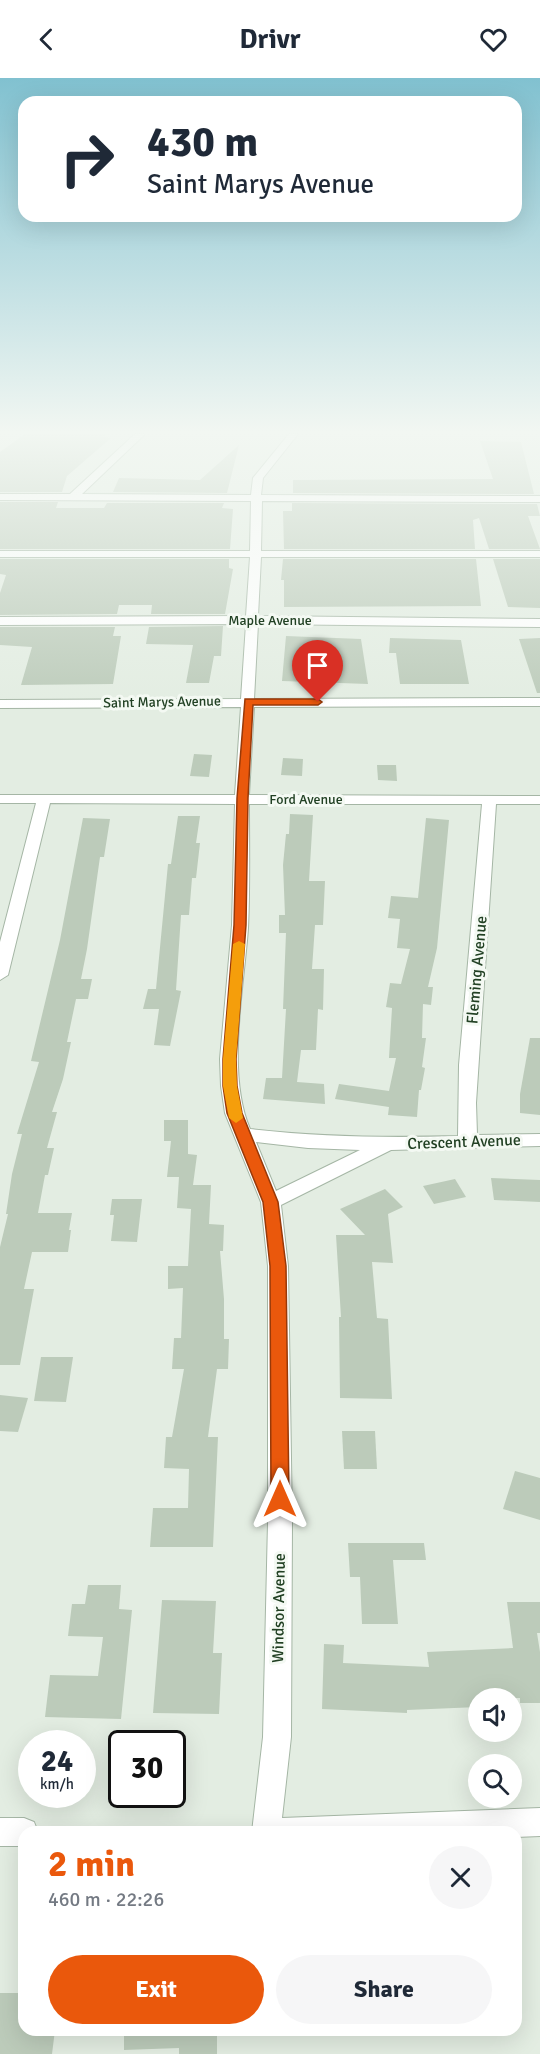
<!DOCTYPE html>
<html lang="en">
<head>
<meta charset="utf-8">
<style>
  :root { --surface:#fff; --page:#f6f6f7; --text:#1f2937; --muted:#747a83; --accent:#ea580c }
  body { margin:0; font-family:Signika,sans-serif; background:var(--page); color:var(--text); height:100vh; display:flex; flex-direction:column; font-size:22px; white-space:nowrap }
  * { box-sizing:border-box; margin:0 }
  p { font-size:20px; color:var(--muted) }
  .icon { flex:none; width:33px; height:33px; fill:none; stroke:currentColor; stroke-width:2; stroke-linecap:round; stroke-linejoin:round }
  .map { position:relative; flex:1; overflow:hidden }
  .side { position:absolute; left:18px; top:1748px; width:504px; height:210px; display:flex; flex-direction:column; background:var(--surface); border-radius:18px; box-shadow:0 6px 24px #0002 }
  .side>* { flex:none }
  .hud { position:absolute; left:18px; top:18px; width:504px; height:126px; border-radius:18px; box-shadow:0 6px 24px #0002; background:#fff; color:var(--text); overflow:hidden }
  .controls { position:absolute; left:468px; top:1610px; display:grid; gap:12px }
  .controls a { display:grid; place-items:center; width:54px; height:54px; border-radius:50%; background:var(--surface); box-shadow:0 6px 24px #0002; font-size:30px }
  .speed { position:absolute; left:18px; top:1652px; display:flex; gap:12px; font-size:30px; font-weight:700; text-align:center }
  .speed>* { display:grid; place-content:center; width:78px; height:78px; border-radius:50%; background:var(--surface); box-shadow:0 6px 24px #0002; line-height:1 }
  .speed small { font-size:15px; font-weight:400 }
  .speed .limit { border:3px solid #111; border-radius:9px; background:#fff; color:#111 }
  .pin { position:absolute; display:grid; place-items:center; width:51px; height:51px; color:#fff; margin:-62px -26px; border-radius:50% 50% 50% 0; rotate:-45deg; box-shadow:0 0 6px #0007 }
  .pin .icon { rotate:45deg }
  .me { position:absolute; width:66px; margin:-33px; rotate:0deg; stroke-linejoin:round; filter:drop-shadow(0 0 4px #0008) }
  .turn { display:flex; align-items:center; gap:21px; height:126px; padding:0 30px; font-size:27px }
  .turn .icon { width:78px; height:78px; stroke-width:2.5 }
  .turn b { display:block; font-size:42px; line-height:51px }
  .round { display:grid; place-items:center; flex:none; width:63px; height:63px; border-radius:32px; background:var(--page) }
  .head { display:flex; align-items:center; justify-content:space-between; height:102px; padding:0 30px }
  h1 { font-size:36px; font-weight:700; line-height:45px; color:var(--accent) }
  .primary-button { display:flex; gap:12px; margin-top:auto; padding:12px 30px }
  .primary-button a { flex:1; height:69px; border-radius:36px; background:var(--accent); color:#fff; font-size:24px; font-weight:700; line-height:69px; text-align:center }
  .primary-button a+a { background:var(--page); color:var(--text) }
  header { display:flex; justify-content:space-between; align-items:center; height:78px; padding:0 30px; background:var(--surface); font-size:27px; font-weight:700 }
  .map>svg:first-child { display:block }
  .building { fill:#bccbba }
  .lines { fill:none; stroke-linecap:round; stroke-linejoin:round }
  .minor-casing { stroke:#a5b6a5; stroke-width:2 }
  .minor { fill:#fff; fill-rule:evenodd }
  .route { fill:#ea580c; stroke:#983908; stroke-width:1.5 }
  .slow { fill:#f59e0b }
  .labels { text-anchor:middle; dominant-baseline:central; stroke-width:6; stroke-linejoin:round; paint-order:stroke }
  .far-street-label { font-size:14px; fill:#214023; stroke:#f4f9f3 }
  .street-label { font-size:16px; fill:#214023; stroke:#f4f9f3 }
</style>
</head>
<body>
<header><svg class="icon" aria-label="back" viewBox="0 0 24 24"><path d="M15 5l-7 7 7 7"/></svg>Drivr<svg class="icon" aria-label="heart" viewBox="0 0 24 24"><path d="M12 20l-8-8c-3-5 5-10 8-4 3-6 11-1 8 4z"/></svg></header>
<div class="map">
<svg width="540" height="1976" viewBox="0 0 540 1976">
  <rect width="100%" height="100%" fill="#e3ede2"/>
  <!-- building -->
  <g class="building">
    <polygon points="25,356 107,356 103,359 111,360 67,398 62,414 0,414 0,374"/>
    <polygon points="480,363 521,364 534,416 293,415 293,402 493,401"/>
    <polygon points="239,367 227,415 113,414 119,400 200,402"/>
    <polygon points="0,424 58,424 56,430 104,430 107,425 224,425 222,430 233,431 230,471 0,471"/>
    <polygon points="292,425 537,426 540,438 528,438 540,471 489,471 479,440 473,442 475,471 284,471 283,433 292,433"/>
    <polygon points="0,481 229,481 229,490 233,491 225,536 151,536 152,527 119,527 117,536 0,537 0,515 6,497 0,496"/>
    <polygon points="283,481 476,481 481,528 284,529 284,502 281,502"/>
    <polygon points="493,481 540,481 540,530 508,529"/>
    <polygon points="223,548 221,578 214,578 209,605 186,605 193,567 146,566 149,549"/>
    <polygon points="0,549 115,549 113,558 121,558 113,606 21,607 32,569 0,567"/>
    <polygon points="286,558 361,561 368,606 282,603"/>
    <polygon points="390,560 461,562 469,606 400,606 396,575 389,575"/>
    <polygon points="540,560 540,615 537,615 519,561"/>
    <polygon points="194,676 212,677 209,699 190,698"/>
    <polygon points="283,680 303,681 302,698 281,697"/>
    <polygon points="377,687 396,687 397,703 378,702"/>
    <polygon points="290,736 313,737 309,803 325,803 323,847 315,847 312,891 324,891 323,932 318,931 316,972 301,972 297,1004 324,1006 325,1026 263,1021 266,1000 282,1000 286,931 283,931 286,855 279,855 279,837 285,837 283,787 286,756 289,756"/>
    <polygon points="178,738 200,738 196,765 200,765 196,800 192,800 189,837 181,837 176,912 181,913 170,968 154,967 159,931 143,931 148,911 156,911 168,786 171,786"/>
    <polygon points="83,740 110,741 104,779 100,779 87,871 81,901 92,901 88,921 76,921 67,964 71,964 63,1001 52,1034 57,1034 47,1070 54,1070 48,1097 45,1097 38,1135 72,1135 69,1152 71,1152 68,1174 32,1174 24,1211 34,1211 20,1287 0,1287 0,1169 8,1136 6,1136 12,1096 22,1056 17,1056 39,984 31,983 60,862"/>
    <polygon points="426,740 449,742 437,870 428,909 433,909 431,927 423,926 422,960 426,960 422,989 425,990 421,1012 419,1012 417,1039 388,1037 389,1029 335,1021 339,1006 389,1013 396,980 389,980 392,930 386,929 390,905 401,906 410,871 397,870 400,841 388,840 391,818 418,820"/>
    <polygon points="530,960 540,960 540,1037 520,1035 520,1016"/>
    <polygon points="164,1042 188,1042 188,1076 197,1077 193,1107 211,1107 209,1146 224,1147 223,1173 220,1173 224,1221 224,1261 229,1261 228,1291 217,1291 208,1359 218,1359 213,1469 150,1469 153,1430 188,1430 189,1391 164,1390 166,1359 172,1359 184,1291 172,1291 174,1260 181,1260 183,1210 168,1211 168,1188 188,1188 191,1131 177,1130 179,1099 167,1099 171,1063 164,1063"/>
    <polygon points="491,1100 540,1102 540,1124 494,1122"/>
    <polygon points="455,1101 466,1119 434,1126 423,1108"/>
    <polygon points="385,1111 403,1129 388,1136 393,1185 372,1184 377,1240 388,1241 392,1321 340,1320 339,1239 341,1239 336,1157 365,1157 340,1131"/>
    <polygon points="112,1121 142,1121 137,1164 111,1163 114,1137 110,1137"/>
    <polygon points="41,1279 73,1279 66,1324 34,1323"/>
    <polygon points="0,1317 28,1320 18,1354 0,1353"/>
    <polygon points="342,1353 375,1353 377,1391 344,1391"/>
    <polygon points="515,1393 540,1400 540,1442 503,1431"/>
    <polygon points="348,1465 424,1465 426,1482 393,1482 398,1546 362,1546 360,1499 350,1499"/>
    <polygon points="88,1507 121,1507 119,1531 132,1532 121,1641 45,1639 50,1597 98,1598 103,1559 68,1558 72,1526 85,1526"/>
    <polygon points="162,1522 216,1523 213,1575 222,1575 219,1636 153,1635"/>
    <polygon points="507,1524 540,1524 540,1555 537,1555 540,1574 540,1625 520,1625 520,1620 478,1620 478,1629 407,1632 407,1635 322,1631 324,1566 344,1567 343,1585 429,1589 427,1574 513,1570"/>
    <polygon points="0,1915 24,1915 24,1952 55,1952 52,1976 0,1976"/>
    <polygon points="124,1952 217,1952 217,1976 179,1976 179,1970 124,1972"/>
  </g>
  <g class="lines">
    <!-- minor casing -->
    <g class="minor-casing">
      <g id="minor">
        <path d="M135,356H145L82,416L251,417L253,400L289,356H298L263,400L261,417L540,418V424L262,423L261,473H540V479H261L258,538L540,541V549L258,546L254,621L540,620V628L254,629L249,717L540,718V726H496L476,1025L477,1057L540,1056V1068L391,1072L281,1127L288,1188L292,1444L291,1659L282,1740L540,1730V1758L516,1759V1754H252L263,1659L268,1444V1188L261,1124L225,1035L221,1008L220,981L232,847L235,726L50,725L8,897L0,902V864L36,725H0V717H235L241,629L0,630V622L241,621L246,546L0,547V539L246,538L250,479H0V473H250L251,423L0,422V416H70ZM249,726H482L459,987L458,1058C388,1060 320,1059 250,1051C226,995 244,910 248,850C250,809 249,767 249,726ZM256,1064L308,1070L360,1072L276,1113Z"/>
        <polygon points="0,1740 24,1740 34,1744 38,1754 24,1754 24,1768 0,1768"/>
      </g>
    </g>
    <!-- minor -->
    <use href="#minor" class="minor"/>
  </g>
  <!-- sky -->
  <linearGradient id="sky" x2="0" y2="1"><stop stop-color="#81c1d0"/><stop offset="0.56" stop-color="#f2f7f2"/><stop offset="1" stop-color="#f2f7f2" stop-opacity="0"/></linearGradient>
  <rect width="540" height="632" fill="url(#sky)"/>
  <!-- route -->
  <polygon class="route" points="245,621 318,621 322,624 318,627 253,627 248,720 246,847 236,981 237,1008 242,1035 278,1124 286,1188 289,1421 286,1426 280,1429 273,1426 271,1421 270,1188 263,1124 227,1035 223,1008 223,981 234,847 237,720"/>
  <!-- slow -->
  <polygon class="slow" points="239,863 245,866 236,981 237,1008 243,1040 236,1045 229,1040 223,1008 223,981 233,866"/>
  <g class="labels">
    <!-- far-street labels -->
    <g class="far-street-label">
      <text x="270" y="542">Maple Avenue</text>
      <text transform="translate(162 624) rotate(-1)">Saint Marys Avenue</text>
      <text x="306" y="721">Ford Avenue</text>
    </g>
    <!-- street labels -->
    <g class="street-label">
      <text transform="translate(477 892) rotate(-85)">Fleming Avenue</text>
      <text transform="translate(464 1064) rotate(-2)">Crescent Avenue</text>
      <text transform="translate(279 1530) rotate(-89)">Windsor Avenue</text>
    </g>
  </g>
</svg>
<div class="controls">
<a><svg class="icon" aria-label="sound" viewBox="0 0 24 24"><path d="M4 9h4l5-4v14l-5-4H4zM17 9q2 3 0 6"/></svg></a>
<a><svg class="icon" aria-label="search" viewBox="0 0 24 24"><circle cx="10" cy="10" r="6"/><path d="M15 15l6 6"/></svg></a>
</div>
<div class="speed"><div>24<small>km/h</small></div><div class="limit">30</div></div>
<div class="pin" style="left:318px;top:624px;background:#d93025"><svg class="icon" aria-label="arrive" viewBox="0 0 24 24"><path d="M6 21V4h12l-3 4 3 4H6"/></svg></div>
<svg class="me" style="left:280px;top:1421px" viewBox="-20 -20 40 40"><path d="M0-17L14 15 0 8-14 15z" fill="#ea580c" stroke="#fff" stroke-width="4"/></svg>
<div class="hud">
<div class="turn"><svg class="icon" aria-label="right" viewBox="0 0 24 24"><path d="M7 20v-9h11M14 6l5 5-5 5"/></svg><div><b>430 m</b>Saint Marys Avenue</div></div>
</div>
<section class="side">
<div class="head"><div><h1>2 min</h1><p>460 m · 22:26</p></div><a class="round"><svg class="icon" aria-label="close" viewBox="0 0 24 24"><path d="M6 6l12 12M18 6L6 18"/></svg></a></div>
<div class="primary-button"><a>Exit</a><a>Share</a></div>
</section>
</div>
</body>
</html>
